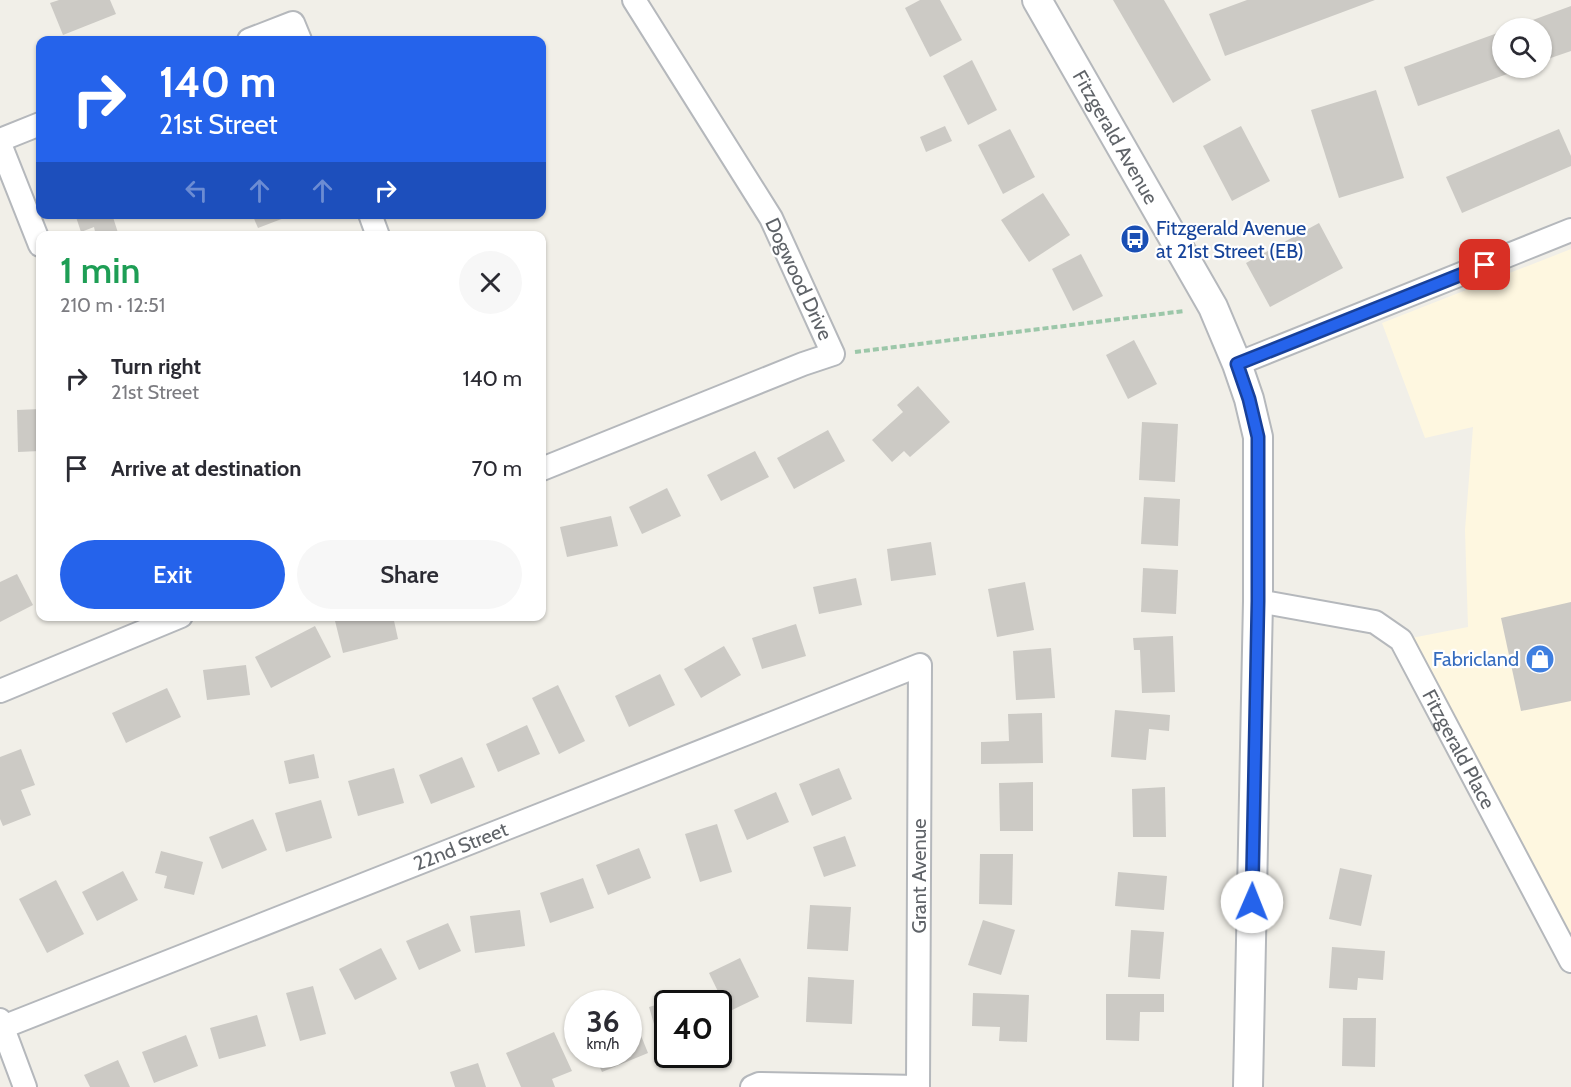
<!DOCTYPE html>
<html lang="en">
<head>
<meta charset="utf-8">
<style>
  :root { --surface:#fff; --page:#f7f7f7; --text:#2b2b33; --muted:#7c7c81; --accent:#2563eb }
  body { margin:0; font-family:Cabin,sans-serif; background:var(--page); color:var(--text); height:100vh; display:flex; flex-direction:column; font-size:22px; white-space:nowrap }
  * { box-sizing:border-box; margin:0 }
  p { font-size:20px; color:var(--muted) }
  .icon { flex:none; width:33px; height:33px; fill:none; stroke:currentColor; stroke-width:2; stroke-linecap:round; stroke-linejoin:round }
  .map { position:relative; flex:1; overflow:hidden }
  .details { position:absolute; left:36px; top:231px; width:510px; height:390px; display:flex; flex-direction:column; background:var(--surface); border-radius:12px; box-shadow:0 2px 4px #0004 }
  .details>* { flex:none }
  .top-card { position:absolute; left:36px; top:36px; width:510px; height:183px; border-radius:12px; box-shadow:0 2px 4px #0004; background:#2563eb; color:#fff; overflow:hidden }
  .tools { position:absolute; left:1492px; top:18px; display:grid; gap:12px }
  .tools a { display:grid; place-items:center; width:60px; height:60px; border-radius:50%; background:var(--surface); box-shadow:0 2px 4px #0004; font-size:30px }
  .speed { position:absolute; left:564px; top:990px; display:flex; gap:12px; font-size:30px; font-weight:700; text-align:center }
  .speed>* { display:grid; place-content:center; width:78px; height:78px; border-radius:50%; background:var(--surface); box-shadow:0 2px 4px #0004; line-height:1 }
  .speed small { font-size:15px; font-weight:400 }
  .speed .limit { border:3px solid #111; border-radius:9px; background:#fff; color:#111 }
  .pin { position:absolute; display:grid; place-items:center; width:51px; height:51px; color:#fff; margin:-26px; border-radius:12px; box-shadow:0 3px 9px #0006 }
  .me { position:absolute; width:66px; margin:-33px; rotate:1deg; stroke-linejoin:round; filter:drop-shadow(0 0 4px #0008) }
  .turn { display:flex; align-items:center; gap:21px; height:126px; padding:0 24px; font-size:27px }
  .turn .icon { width:78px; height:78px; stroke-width:2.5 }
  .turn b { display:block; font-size:42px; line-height:51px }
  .lanes { display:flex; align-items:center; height:57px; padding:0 24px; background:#0003; justify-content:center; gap:30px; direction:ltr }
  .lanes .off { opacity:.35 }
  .round { display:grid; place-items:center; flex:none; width:63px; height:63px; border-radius:32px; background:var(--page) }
  .headline { display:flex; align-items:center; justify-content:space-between; height:102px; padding:0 24px }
  h1 { font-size:36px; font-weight:600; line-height:45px; color:#1e9e55 }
  .button { display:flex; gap:12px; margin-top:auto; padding:12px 24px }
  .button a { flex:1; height:69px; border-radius:36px; background:var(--accent); color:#fff; font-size:24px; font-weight:600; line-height:69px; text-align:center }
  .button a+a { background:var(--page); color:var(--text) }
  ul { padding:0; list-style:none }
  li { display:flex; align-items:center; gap:18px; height:90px; padding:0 24px }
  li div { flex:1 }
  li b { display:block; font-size:22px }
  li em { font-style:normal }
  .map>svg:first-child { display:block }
  .commercial { fill:#fef7e0 }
  .building { fill:#cccac5 }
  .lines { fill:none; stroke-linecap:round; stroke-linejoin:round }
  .minor-casing { stroke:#b5b8bc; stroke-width:26 }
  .tertiary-casing { stroke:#b5b8bc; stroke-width:32 }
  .path { stroke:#9cc7a9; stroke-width:4; stroke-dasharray:6 3; stroke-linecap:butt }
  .minor { stroke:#fff; stroke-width:22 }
  .tertiary { stroke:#fff; stroke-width:28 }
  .route-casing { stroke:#184099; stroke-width:15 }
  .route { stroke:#2563eb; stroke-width:10 }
  .labels { text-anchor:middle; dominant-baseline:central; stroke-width:4.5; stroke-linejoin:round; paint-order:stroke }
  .street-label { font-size:20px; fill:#5f6368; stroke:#fff }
  .transit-label { font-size:20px; fill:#164399; stroke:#fff; text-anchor:start }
  .shop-label { font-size:20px; fill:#366cbe; stroke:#fff; text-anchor:end }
</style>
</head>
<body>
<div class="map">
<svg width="1571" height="1087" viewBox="0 0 1571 1087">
  <rect width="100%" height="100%" fill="#f1efe8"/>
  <!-- commercial -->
  <polygon class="commercial" points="1571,249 1571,961 1401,640 1468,627 1465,530 1473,427 1425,438 1382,323"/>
  <!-- building -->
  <g class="building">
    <polygon points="59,0 110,0 116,14 63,35 50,3"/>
    <polygon points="920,0 940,0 962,40 930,57 905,8"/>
    <polygon points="1113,0 1164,0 1211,80 1173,103"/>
    <polygon points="1247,0 1375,0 1225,56 1209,14"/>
    <polygon points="1571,6 1571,51 1542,61 1542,28 1511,28"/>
    <polygon points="1503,31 1503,68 1524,68 1418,106 1404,67"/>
    <polygon points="972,60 997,110 968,125 943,76"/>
    <polygon points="1376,90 1404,178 1339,198 1311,110"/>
    <polygon points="945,126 952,141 926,152 920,137"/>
    <polygon points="1241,126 1270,181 1232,201 1203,146"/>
    <polygon points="1010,129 1035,177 1003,194 978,145"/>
    <polygon points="1559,129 1571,156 1571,166 1462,213 1446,177"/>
    <polygon points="1043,193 1070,235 1029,262 1001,220"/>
    <polygon points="75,214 112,214 119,236 96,236 94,227 81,232"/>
    <polygon points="252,214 292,214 292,215 258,228"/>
    <polygon points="1319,223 1343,268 1270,307 1246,263"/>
    <polygon points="1081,254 1103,296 1073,311 1052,269"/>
    <polygon points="1134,340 1157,384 1128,399 1106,355"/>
    <polygon points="918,386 950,422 910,457 904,451 892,462 872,440 903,412 897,405"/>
    <polygon points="40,409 40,451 18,452 17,410"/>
    <polygon points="1142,422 1178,424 1175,482 1139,480"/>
    <polygon points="828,430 845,461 794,489 777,458"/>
    <polygon points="755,451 769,477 721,501 707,475"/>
    <polygon points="667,488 681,516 642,534 629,507"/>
    <polygon points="1144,497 1180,499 1178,546 1141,544"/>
    <polygon points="611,516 618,546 567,557 560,527"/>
    <polygon points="931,542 936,575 891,581 887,549"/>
    <polygon points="1143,568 1178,570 1176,614 1141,612"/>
    <polygon points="17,574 33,605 0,622 0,582"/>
    <polygon points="856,578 862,605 819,614 813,587"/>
    <polygon points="1025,582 1034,630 997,637 988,589"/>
    <polygon points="1571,602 1571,701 1521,711 1501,618"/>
    <polygon points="351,616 393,616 398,639 343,653 335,621"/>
    <polygon points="796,624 806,656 762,669 752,638"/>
    <polygon points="315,626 331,657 271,688 255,657"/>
    <polygon points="1173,636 1175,692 1142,693 1140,650 1134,650 1133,638"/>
    <polygon points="724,646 741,675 701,698 684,669"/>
    <polygon points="1051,648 1055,698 1016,700 1013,651"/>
    <polygon points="246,665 250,695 207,700 203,670"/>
    <polygon points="660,674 675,705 629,727 615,696"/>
    <polygon points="558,685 585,741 559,754 532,698"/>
    <polygon points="167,688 181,717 126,743 112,713"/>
    <polygon points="1115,710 1170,715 1169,731 1149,729 1146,760 1111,757"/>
    <polygon points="1042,713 1043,763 981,764 981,742 1009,741 1008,714"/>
    <polygon points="527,725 540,754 498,772 486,744"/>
    <polygon points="21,749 35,785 21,790 31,815 3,826 0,819 0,757"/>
    <polygon points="314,754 319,778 289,784 284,761"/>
    <polygon points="462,757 475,787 431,804 419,775"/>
    <polygon points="394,768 404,803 358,816 348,781"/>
    <polygon points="839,768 852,799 812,816 799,784"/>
    <polygon points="1033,782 1033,831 1000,831 999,783"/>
    <polygon points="1165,787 1166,837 1133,837 1132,789"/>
    <polygon points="776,792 789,822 747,840 734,810"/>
    <polygon points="321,800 332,838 286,852 275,813"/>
    <polygon points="253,819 267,850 222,869 209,837"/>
    <polygon points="717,824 732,872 700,882 685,834"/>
    <polygon points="845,836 856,866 824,877 813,847"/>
    <polygon points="639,848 651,878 608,895 596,865"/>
    <polygon points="161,851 203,862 194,895 164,888 167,876 155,873"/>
    <polygon points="980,854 1013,854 1012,905 979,904"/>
    <polygon points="1340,868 1372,875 1361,926 1329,919"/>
    <polygon points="123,871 138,900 97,921 82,892"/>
    <polygon points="1118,872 1167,876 1164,910 1115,906"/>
    <polygon points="583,878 594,908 550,923 540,893"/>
    <polygon points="56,880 84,934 47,953 19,899"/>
    <polygon points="810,905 851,907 848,951 807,949"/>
    <polygon points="520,910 525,946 475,953 470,916"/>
    <polygon points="983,920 1015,930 1001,975 968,965"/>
    <polygon points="448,923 461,951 419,970 406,941"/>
    <polygon points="1131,930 1164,932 1160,979 1128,977"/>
    <polygon points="1332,947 1385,951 1383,980 1358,978 1357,990 1329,988"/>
    <polygon points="381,948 397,979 355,1000 339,969"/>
    <polygon points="740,958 759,997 728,1012 709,973"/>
    <polygon points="808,977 854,980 852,1024 806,1022"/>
    <polygon points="313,986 326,1034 300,1041 286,993"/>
    <polygon points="696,993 699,1004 668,1004 668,1039 659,1041 649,1007"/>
    <polygon points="973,993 1029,995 1027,1042 999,1041 1000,1027 972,1026"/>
    <polygon points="1106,994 1164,994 1164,1012 1140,1012 1139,1041 1106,1040"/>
    <polygon points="257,1015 266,1046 219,1059 210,1028"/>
    <polygon points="634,1018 648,1053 602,1072 594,1054 628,1054 628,1020"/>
    <polygon points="1343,1018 1376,1018 1375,1067 1342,1066"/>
    <polygon points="554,1032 572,1071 552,1079 555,1087 521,1087 506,1053"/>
    <polygon points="186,1035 198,1066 154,1083 142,1052"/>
    <polygon points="118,1060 130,1087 90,1087 84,1075"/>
    <polygon points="478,1063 486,1087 455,1087 450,1072"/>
  </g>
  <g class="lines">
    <!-- minor casing -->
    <g class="minor-casing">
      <g id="minor">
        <polyline points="249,40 293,23 300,40"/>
        <polyline points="0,140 40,124"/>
        <polyline points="0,144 40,245"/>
        <polyline points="370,214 378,236"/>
        <polyline points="1237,364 1571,230"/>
        <polyline points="542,469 803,364 833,354 771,218 634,0"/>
        <path id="s1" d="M1258,601L1375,622L1401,640L1571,961"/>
        <polyline points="0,691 181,616"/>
        <polyline points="0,1020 25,1087"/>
        <path id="s2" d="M3,1027L920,665L918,1087L759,1084L752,1087"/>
      </g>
    </g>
    <!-- tertiary casing -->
    <g class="tertiary-casing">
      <g id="tertiary">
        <path id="s3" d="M1037,0L1213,307L1237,364L1249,399L1258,437V601L1248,1087"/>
      </g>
    </g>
    <!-- path -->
    <polyline class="path" points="855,352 1184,311"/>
    <!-- minor -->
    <use href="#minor" class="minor"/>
    <!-- tertiary -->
    <use href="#tertiary" class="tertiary"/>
  </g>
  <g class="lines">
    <!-- route casing -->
    <g class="route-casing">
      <polyline id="route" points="1252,902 1258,601 1258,437 1249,399 1237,364 1485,265"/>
    </g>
    <!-- route -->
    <use href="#route" class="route"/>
  </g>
  <!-- icons -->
  <defs>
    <g id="bus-disc" transform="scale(1.5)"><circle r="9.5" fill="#1a4fb4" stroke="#fff"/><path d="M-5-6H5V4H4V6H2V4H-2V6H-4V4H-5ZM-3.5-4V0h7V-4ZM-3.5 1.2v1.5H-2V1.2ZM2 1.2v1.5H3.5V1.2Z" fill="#fff"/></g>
    <g id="shop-disc" transform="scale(1.5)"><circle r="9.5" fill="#3f7fe0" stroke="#fff"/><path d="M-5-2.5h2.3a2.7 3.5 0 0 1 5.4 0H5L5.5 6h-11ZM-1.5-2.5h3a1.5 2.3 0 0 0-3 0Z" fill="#fff"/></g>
  </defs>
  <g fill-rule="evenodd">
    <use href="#bus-disc" x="1135" y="239"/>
    <use href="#shop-disc" x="1540" y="659"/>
  </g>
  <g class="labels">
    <!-- street labels -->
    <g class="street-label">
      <text stroke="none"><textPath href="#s3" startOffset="158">Fitzgerald Avenue</textPath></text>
      <text transform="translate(799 279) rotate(65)">Dogwood Drive</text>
      <text stroke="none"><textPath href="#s1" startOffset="274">Fitzgerald Place</textPath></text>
      <text stroke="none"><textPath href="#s2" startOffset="492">22nd Street</textPath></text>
      <text transform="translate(919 876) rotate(-90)">Grant Avenue</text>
    </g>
    <!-- transit labels -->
    <g class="transit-label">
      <text x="1156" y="228">Fitzgerald Avenue<tspan x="1156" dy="23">at 21st Street (EB)</tspan></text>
    </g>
    <!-- shop labels -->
    <g class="shop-label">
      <text x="1519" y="659">Fabricland</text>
    </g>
  </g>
</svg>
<div class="tools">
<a><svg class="icon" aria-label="search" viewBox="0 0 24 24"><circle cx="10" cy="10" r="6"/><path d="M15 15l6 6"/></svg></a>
</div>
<div class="speed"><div>36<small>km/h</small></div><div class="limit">40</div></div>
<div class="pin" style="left:1485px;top:265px;background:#d93025"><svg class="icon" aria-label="arrive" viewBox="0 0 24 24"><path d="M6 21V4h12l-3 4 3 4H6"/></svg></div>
<svg class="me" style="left:1252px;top:902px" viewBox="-20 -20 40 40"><circle r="19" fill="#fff"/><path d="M0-13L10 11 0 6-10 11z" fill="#2563eb"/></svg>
<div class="top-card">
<div class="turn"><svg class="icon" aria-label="right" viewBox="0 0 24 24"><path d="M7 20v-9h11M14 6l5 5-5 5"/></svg><div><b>140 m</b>21st Street</div></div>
<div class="lanes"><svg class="icon off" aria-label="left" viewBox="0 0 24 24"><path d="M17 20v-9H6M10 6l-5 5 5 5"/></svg><svg class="icon off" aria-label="ahead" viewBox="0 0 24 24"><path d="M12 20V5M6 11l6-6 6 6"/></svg><svg class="icon off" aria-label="ahead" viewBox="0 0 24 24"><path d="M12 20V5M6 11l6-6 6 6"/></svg><svg class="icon" aria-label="right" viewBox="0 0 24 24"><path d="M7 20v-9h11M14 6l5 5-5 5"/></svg></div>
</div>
<section class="details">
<div class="headline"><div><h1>1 min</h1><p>210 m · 12:51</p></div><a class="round"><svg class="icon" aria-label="close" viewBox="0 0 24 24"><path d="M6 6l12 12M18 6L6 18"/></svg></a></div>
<ul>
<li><svg class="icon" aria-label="right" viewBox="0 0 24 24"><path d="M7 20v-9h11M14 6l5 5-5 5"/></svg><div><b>Turn right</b><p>21st Street</p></div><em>140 m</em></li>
<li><svg class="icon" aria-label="arrive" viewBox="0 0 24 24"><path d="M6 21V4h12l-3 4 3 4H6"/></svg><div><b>Arrive at destination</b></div><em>70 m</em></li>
</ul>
<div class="button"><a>Exit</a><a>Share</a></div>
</section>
</div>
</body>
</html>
